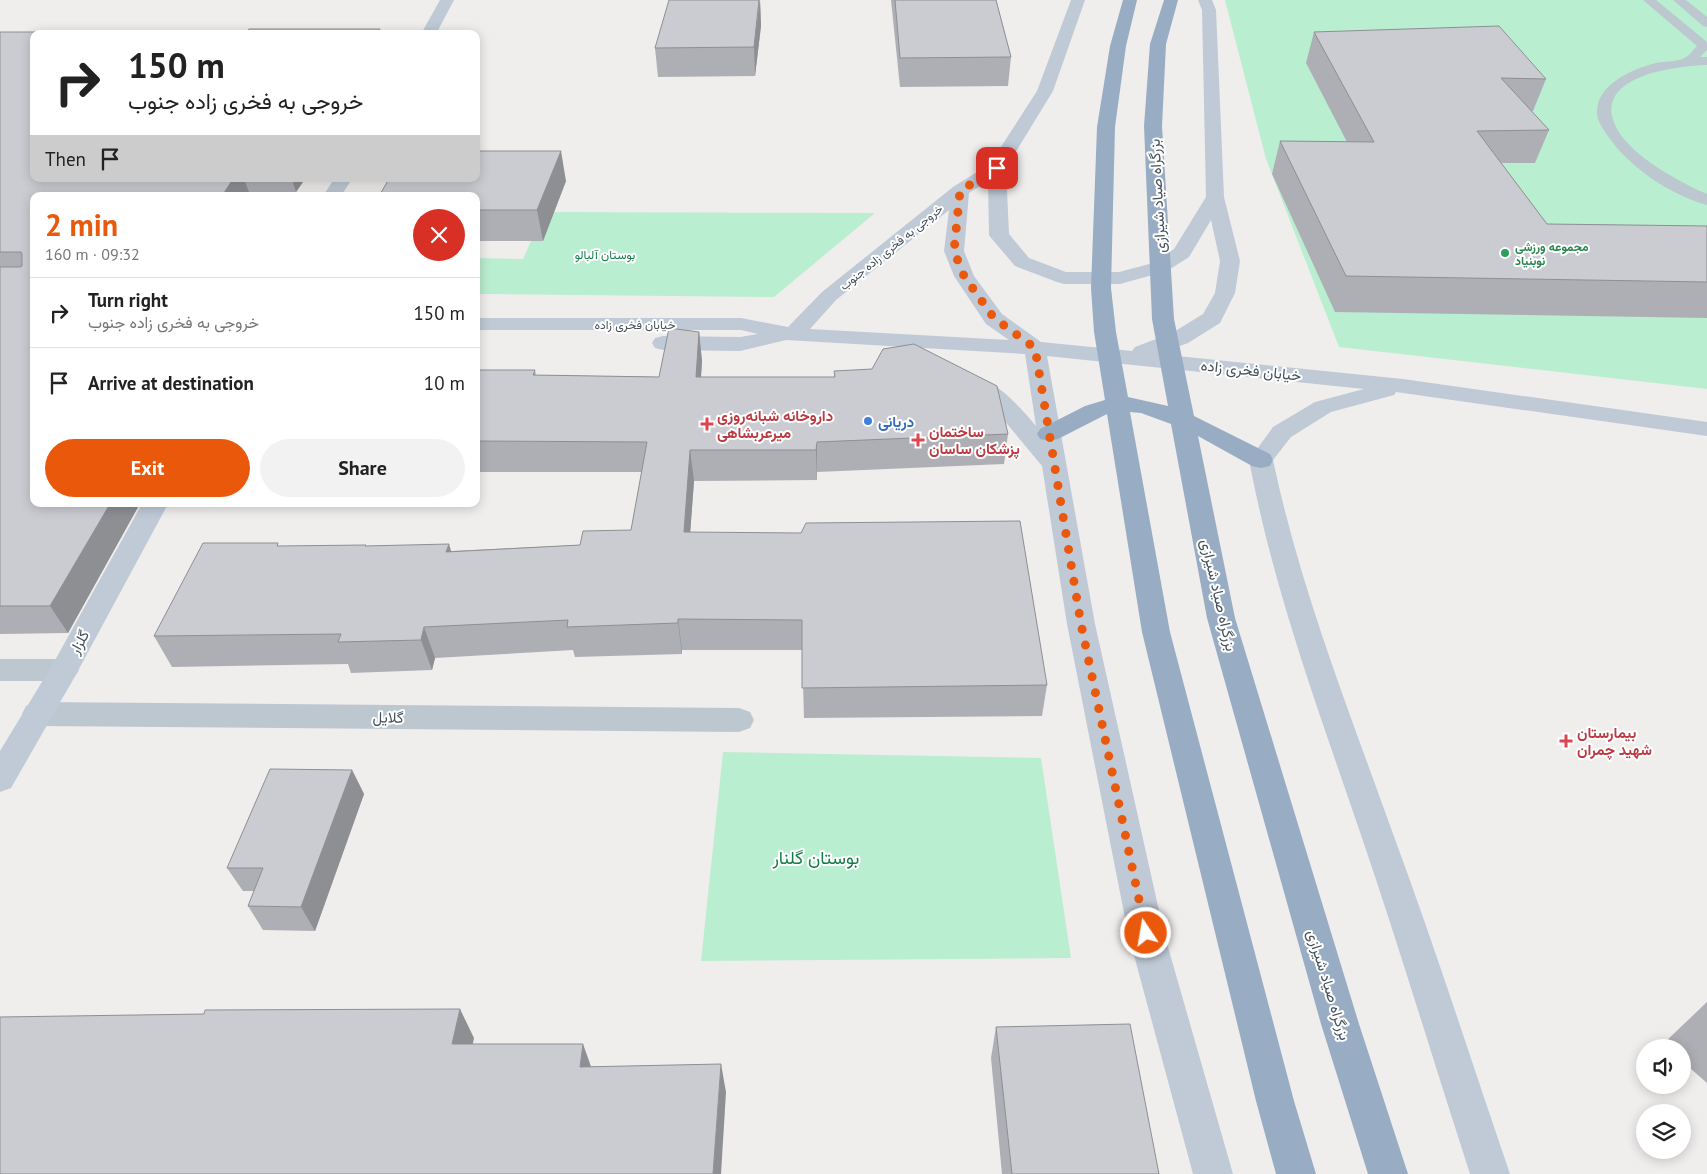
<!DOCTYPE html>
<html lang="en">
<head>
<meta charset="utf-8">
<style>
  :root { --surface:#fff; --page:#f2f2f2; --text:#222; --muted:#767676; --line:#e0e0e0; --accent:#ea580c }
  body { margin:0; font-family:"PT Sans",Vazirmatn,sans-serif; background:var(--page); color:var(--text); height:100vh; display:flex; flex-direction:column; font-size:19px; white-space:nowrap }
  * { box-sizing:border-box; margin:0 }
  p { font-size:16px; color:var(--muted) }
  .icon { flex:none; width:28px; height:28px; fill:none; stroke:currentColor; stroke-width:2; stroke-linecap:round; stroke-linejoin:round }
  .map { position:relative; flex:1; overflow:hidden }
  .side { position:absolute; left:30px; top:192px; width:450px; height:315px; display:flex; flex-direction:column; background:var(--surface); border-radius:10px; box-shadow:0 2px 12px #0003 }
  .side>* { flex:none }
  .banner { position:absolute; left:30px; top:30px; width:450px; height:152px; border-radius:10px; box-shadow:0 2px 12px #0003; background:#fff; color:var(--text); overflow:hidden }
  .fabs { position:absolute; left:1636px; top:1039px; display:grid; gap:10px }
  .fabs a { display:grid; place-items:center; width:55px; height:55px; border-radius:50%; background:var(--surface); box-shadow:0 2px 12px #0003; font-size:25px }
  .pin { position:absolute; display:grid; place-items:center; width:42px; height:42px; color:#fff; margin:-21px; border-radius:10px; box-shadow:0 2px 8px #0006 }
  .me { position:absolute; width:55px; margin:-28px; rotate:348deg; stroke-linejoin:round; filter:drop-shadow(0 0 4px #0008) }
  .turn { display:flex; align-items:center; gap:18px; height:105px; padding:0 15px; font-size:22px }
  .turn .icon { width:65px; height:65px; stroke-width:2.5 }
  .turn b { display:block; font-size:35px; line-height:42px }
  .then { display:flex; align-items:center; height:48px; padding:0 15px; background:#0003; gap:10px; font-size:19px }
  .round { display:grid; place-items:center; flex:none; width:52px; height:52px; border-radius:26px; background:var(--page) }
  .head { display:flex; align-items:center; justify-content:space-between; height:85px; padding:0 15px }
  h1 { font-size:30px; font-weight:600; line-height:38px; color:var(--accent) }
  .cta { display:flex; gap:10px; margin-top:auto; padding:10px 15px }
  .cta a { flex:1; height:58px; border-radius:30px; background:var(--accent); color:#fff; font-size:20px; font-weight:600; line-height:58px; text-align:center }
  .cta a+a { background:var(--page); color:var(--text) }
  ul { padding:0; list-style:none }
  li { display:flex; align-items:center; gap:15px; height:70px; padding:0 15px; border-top:1px solid var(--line) }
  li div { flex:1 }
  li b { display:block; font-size:19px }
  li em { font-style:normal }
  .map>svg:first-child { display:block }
  .green { fill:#baeed0 }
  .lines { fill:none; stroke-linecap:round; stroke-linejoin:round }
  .service { fill:#bdc7d0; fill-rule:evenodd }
  .minor { fill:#bdc7d0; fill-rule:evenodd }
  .secondary { fill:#bfcad6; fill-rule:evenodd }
  .trunk { fill:#98adc4; fill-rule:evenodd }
  .wall { fill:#aeafb5 }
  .shaded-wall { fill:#8d8f93 }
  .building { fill:#caccd2; stroke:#8d8f93 }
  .route { stroke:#ea580c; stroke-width:9; stroke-dasharray:0 16.2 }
  .leisure-dot { fill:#2e9e5b; stroke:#fff; stroke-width:2 }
  .shop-dot { fill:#3f7fe0; stroke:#fff; stroke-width:2 }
  .health-dot { fill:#e0444e; stroke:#fff; stroke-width:2 }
  .labels { text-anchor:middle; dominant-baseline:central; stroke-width:4; stroke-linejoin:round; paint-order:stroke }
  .far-leisure-label { font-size:12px; font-weight:bold; fill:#27864d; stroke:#fff; text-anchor:start }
  .far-street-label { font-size:12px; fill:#45505a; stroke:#fff }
  .far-park-label { font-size:12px; fill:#167b4b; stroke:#fff }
  .street-label { font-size:15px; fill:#45505a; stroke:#fff }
  .health-label { font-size:15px; font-weight:bold; fill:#be3a42; stroke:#fff; text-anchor:start }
  .shop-label { font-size:15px; font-weight:bold; fill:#366cbe; stroke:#fff; text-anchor:start }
  .near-park-label { font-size:18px; fill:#167b4b; stroke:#fff }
</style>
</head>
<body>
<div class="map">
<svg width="1707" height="1174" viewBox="0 0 1707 1174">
  <rect width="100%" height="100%" fill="#f0eded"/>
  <!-- green -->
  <g class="green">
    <polygon points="1225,0 1707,0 1707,389 1339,347 1266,159"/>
    <polygon points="544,212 875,213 774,297 476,294 476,258 523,259"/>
    <polygon points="723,752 1041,758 1071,958 701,961"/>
  </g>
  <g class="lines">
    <!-- service -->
    <g class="service">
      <path d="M1643,0H1656L1707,42V50L1700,57H1707V65C1679,66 1600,74 1613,119C1621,151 1679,182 1707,194V205C1674,196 1639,173 1617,148C1611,140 1601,128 1598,119C1591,86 1632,69 1656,63C1665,61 1680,62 1686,57C1690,55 1693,50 1697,46Z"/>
      <polygon points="1673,0 1686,0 1707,17 1707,27 1703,26"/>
    </g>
    <!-- minor -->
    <g class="minor">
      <polygon points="0,659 64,659 74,662 79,670 74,678 64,681 0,681"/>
      <polygon points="37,702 739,708 750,712 754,720 750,728 739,732 37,726 26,722 22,714 26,706"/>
    </g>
    <!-- secondary -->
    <g class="secondary">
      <polygon points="440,0 454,0 436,34 421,34"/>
      <path d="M1071,0H1085L1053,91L1006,168L1009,234L1029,258L1066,272H1119L1153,263L1174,249L1206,197L1202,10L1198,0H1212L1216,10L1224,197L1240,261L1235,293L1220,323L1188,343L1158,354L1403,379L1707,422V436L1396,392L1394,395L1331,412L1291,437L1273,460C1300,588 1348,708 1392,831C1434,944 1471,1060 1510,1174H1470C1433,1060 1399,946 1360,832C1318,709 1273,588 1249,460L1273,427L1315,402L1364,389L1047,356L1095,624L1164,933L1233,1174H1193L1128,933L1067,624L1042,466L998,413L964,387L961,382L964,377C989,371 1021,408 1036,426L1025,354L786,340L740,351L663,350L655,348L652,343L655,338L663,336L740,337L758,334L741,330H476V318H741L788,327L822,292L953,187L990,164L1037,91ZM988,181L989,235L992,239L1015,266L1057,282L1064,284H1120L1167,271L1189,257L1211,220L1220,261L1215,293L1203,314L1172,333L1135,347L1132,351L1041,342L1002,314L974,276L964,251L969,193ZM949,210L944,251L954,276L986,324L1009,340L810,329L836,300Z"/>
      <polygon points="334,179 352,179 341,196 323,196"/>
      <polygon points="142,504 168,504 74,678 11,788 0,792 0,751 54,662"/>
    </g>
    <!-- trunk -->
    <polygon class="trunk" points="1123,0 1137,0 1126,46 1115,127 1111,288 1116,332 1128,397 1168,406 1152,319 1144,126 1150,44 1164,0 1178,0 1166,44 1162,126 1174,319 1194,416 1270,454 1273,460 1270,466 1261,468 1252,466 1198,436 1235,618 1359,1024 1408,1174 1368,1174 1321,1024 1207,618 1171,424 1141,413 1130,412 1170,632 1294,1101 1316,1174 1276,1174 1256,1101 1142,632 1107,414 1058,439 1049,441 1040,439 1037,434 1040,429 1085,406 1105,400 1094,332 1091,288 1097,127 1110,46"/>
  </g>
  <!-- wall -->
  <g class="wall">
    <polygon points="760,0 761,26 755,76 658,77 655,48"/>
    <polygon points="891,0 996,0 1011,57 1008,86 900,87"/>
    <polygon points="0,32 101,32 102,34 34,34 34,179 305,179 296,192 249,192 247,196 34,196 34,504 136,504 138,507 68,633 0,634"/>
    <polygon points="1314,32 1546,79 1533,111 1531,111 1549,130 1535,163 1501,163 1547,224 1707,226 1707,318 1335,312 1272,174 1280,141 1347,142 1306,63"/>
    <polygon points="566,181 543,241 476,241 476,196"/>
    <polygon points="699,332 702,361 701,377 834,377 834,371 1008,434 1004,464 817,472 817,480 694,481 690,532 1047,685 1042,716 804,718 802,650 682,650 682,654 575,657 573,650 435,658 432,670 351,673 348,664 172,667 154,636 279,546 366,546 451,551 580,545 631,530 642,472 476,472 476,370 535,370 536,375 659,377"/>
    <polygon points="352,770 364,794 315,931 263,930 248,906 254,891 243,891 227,868"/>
    <polygon points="1707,1002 1707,1083 1682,1061 1682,1048 1667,1048 1663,1044"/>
    <polygon points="996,1027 1159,1174 1002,1174 991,1058"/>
  </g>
  <!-- shaded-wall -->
  <g class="shaded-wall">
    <polygon points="760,0 761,26 755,76 754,47"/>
    <polygon points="561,151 566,181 543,241 537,210"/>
    <polygon points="233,179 244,179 249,192 247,196 222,196"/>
    <polygon points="292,179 305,179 296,192"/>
    <polygon points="699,332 702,361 699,407 696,377"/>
    <polygon points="817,442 817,480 816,450"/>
    <polygon points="690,450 694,481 688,563 684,532"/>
    <polygon points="110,504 136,504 138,507 68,633 50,606"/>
    <polygon points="449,544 458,575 446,552"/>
    <polygon points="678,619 682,650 682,654 678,623"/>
    <polygon points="424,627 435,658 432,670 421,640"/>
    <polygon points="352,770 364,794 315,931 301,907"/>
    <polygon points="460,1009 474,1038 467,1073 452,1044"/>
    <polygon points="583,1044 593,1072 580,1067"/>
    <polygon points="721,1064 726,1092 721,1174 713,1174"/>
  </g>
  <!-- building -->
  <g class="building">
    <polygon points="669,0 759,0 754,47 655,48"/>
    <polygon points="895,0 996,0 1011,57 900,58"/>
    <polygon points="1499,26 1546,79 1501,78 1549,130 1477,131 1547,224 1707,226 1707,282 1346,276 1280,141 1374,142 1314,32"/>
    <polygon points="249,29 380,29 377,34 244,34"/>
    <polygon points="0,32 101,32 99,34 34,34 34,179 233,179 222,196 34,196 34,504 110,504 50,606 0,606 0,267 20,267 22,266 22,254 21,252 0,252"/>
    <polygon points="476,151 561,151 537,210 476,210 476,196 379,196 389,179 476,179"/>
    <polygon points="669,328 699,332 696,377 835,377 834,371 872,369 883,349 914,344 997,386 1008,434 817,442 816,450 690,450 684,532 801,533 806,523 1020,521 1047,685 802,688 802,620 678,619 678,623 567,627 568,620 424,627 421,640 338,642 341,634 154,636 203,543 278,543 277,546 366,545 365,546 449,544 446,552 580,545 583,531 631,530 647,442 476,441 476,370 535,370 533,375 659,377"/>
    <polygon points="270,769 352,770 301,907 248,906 263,868 227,868"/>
    <polygon points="460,1009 452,1044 583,1044 580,1067 721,1064 713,1174 0,1174 0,1017 204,1014 205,1010"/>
    <polygon points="1130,1024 1159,1174 1012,1174 996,1027"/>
  </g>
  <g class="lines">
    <!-- route -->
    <polyline class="route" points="997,168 960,191 954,251 964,276 994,318 1035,348 1081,624 1146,933"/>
  </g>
  <!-- markers -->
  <circle class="leisure-dot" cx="1505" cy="253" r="5"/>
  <circle class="shop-dot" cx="868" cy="421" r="5"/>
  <g class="health-dot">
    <path d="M704.5 416.5h5v5h5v5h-5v5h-5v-5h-5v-5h5z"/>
    <path d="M915.5 432.5h5v5h5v5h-5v5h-5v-5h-5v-5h5z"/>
    <path d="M1563.5 733.5h5v5h5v5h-5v5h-5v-5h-5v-5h5z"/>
  </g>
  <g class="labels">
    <!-- far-leisure labels -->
    <g class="far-leisure-label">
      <text x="1515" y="246">مجموعه ورزشی<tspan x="1515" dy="14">نوبنیاد</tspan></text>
    </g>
    <!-- far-street labels -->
    <g class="far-street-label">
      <text transform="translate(891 247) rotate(-39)">خروجی به فخری زاده جنوب</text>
      <text x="635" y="324">خیابان فخری زاده</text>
    </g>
    <!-- far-park labels -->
    <g class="far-park-label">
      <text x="605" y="254">بوستان آلبالو</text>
    </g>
    <!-- street labels -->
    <g class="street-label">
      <text transform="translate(1157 196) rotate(-93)">بزرگراه صیاد شیرازی</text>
      <text transform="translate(1251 370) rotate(6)">خیابان فخری زاده</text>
      <text transform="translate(1219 595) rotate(77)">بزرگراه صیاد شیرازی</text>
      <text transform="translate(79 642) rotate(-61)">گلزار</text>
      <text transform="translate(388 717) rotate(1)">گلایل</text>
      <text transform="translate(1329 985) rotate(73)">بزرگراه صیاد شیرازی</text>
    </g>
    <!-- health labels -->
    <g class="health-label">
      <text x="717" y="415">داروخانه شبانه‌روزی<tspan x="717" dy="17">میرعربشاهی</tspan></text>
      <text x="929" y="431">ساختمان<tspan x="929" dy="17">پزشکان ساسان</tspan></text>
      <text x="1577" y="732">بیمارستان<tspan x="1577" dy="17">شهید چمران</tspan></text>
    </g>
    <!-- shop labels -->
    <g class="shop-label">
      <text x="878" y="421">دریانى</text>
    </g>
    <!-- near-park labels -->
    <g class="near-park-label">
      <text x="816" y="857">بوستان گلنار</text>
    </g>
  </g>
</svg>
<div class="fabs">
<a><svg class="icon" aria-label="sound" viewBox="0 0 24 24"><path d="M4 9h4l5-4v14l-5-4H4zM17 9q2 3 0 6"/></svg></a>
<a><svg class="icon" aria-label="layers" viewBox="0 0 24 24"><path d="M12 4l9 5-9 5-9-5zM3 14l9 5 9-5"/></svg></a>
</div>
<div class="pin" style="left:997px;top:168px;background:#d93025"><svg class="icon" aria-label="arrive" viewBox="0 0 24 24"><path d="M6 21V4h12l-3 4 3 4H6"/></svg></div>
<svg class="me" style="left:1146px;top:933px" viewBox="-20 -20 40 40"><circle r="17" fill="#ea580c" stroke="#fff" stroke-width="3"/><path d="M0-11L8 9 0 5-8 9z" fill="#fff"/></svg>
<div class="banner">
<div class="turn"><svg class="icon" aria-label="right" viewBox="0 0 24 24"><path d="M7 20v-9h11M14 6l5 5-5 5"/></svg><div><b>150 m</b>خروجی به فخری زاده جنوب</div></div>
<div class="then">Then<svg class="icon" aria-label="arrive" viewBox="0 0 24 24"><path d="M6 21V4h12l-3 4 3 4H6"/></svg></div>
</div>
<section class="side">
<div class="head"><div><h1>2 min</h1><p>160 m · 09:32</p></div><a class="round" style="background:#d93025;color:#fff"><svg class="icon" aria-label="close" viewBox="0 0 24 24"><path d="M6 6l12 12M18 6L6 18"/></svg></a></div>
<ul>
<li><svg class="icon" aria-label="right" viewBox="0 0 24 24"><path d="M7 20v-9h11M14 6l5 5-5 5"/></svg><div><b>Turn right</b><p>خروجی به فخری زاده جنوب</p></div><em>150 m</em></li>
<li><svg class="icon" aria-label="arrive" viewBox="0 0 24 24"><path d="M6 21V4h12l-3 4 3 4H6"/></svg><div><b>Arrive at destination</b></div><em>10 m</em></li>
</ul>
<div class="cta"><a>Exit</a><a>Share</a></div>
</section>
</div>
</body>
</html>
